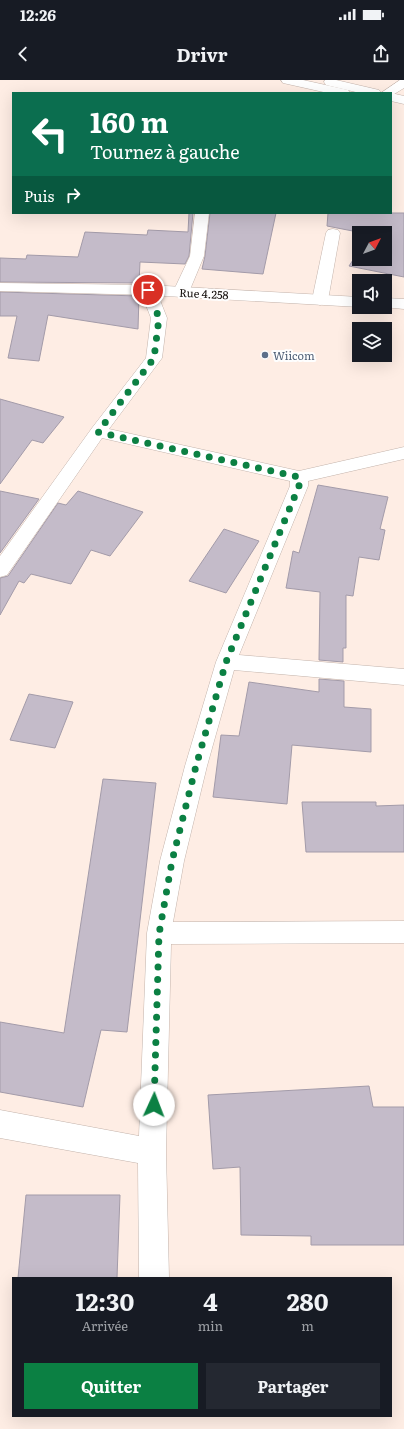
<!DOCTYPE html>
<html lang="fr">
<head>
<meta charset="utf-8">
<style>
  :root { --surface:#171b24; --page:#242831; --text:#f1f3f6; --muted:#9ea1a6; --accent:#0b8043 }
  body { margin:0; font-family:Literata,serif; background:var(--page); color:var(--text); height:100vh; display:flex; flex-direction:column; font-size:15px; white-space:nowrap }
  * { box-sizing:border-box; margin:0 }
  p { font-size:13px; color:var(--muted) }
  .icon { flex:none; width:22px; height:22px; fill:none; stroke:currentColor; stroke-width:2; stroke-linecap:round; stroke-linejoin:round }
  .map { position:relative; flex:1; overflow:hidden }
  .sheet { position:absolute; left:12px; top:1197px; width:380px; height:140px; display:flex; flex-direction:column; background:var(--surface); border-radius:0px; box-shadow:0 4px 16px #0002 }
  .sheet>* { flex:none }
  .hud { position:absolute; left:12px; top:12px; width:380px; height:122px; border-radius:0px; box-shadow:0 4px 16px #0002; background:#0b6e4f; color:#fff; overflow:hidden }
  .needle { width:26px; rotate:49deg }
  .buttons { position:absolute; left:352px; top:146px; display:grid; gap:8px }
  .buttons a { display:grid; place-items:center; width:40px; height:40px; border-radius:0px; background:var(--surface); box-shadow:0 4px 16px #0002; font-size:20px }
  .pin { position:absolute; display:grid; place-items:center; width:34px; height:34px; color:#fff; margin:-17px; border:2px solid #fff; border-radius:50%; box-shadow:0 1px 4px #0007 }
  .me { position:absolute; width:44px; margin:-22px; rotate:2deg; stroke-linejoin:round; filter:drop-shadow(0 0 3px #0008) }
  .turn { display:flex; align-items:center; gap:14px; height:84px; padding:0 12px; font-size:18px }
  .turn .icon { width:52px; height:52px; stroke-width:2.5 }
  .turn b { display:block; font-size:28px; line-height:34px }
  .then { display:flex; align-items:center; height:38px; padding:0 12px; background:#0003; gap:8px; font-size:15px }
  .eta { display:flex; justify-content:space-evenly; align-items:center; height:68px; text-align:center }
  .eta b { font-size:24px; font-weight:700; line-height:28px }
  .action { display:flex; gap:8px; margin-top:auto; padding:8px 12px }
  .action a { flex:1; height:46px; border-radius:0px; background:var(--accent); color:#fff; font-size:16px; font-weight:700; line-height:46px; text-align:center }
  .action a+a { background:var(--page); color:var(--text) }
  .status { display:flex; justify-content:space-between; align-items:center; height:28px; padding:0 20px; background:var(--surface); direction:ltr }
  .status svg { height:11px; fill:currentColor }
  header { display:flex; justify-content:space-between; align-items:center; height:52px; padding:0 12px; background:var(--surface); font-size:18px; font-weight:700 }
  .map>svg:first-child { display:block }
  .building { fill:#c4bbc9; stroke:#a39ba9 }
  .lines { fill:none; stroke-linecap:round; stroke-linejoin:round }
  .minor-casing { stroke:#c3b3ab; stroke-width:1 }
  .major-casing { stroke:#c3b3ab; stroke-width:1 }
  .highway-casing { stroke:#c3b3ab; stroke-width:1 }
  .minor { fill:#fff; fill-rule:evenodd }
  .major { fill:#fff; fill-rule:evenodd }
  .highway { fill:#fff; fill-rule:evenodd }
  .route { stroke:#0b8043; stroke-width:7; stroke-dasharray:0 12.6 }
  .service-dot { fill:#5c6f8a; stroke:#fefefe; stroke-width:1.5 }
  .labels { text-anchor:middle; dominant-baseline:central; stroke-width:4; stroke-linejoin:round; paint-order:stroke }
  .far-street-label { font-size:11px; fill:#120c09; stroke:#fefefe }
  .far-service-label { font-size:11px; fill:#4e5e75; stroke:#fefefe; text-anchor:start }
</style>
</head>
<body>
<div class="status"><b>12:26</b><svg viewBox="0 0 49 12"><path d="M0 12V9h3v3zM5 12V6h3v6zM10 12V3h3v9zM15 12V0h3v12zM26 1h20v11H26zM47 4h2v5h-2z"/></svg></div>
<header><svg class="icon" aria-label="back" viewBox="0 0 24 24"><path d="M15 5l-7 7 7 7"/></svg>Drivr<svg class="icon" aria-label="share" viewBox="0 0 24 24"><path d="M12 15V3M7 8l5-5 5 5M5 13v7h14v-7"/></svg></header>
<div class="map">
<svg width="404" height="1349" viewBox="0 0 404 1349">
  <rect width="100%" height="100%" fill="#feede4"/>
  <!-- building -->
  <g class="building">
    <polygon points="189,133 193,133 189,176 185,184 140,182 139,203 0,202 0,178 26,179 27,175 78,177 85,152 147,155 148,150 188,152"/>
    <polygon points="210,133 276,133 263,194 202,189 205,176"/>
    <polygon points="328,133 404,133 404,197 349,186 359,171 359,179 385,179 385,153 363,153 327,146"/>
    <polygon points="0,212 139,216 138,249 48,235 39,281 8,278 17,236 0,236"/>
    <polygon points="0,319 64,337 43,363 32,360 0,404"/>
    <polygon points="318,405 388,417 380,449 385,450 379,480 359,477 353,516 346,515 346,568 343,568 343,582 319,580 320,512 286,508 293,471 299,473"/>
    <polygon points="0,411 39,419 0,473"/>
    <polygon points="78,411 143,432 110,476 91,470 71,504 31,494 24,503 19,501 0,535 0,498 8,496 58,423 66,425"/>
    <polygon points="224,449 259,461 226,513 189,501"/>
    <polygon points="319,599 344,601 344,627 371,629 371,672 292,665 287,724 213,717 221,655 239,656 249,602 319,612"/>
    <polygon points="29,614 73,622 55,668 10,660"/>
    <polygon points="103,699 156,703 127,952 101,950 83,1027 0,1012 0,942 64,953"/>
    <polygon points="302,722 376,722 376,726 404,725 404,772 306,772"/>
    <polygon points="369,1006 373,1027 404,1027 404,1165 311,1165 311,1156 241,1155 240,1087 213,1089 208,1015"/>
    <polygon points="26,1115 120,1115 117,1198 18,1198"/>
  </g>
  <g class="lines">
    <!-- minor casing -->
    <g class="minor-casing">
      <g id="minor">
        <polygon points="400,0 404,0 404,8 391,16 391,13 381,13"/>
        <polygon points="195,133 209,133 204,176 189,212 186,215 181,217 176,215 173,212 190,176"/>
        <polygon points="333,149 338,150 340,153 328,220 325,223 320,225 315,223 312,220 326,153 328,150"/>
        <polygon points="148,205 153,207 156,210 167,238 162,278 109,349 299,391 404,367 404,379 308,401 308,406 239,575 404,589 404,605 234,590 207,686 184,781 173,842 404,841 404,863 171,864 166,1072 169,1198 139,1198 138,1083 0,1058 0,1030 139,1056 147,853 160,781 185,686 216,582 290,406 290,401 102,358 7,495 0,497 0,476 92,348 146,278 151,238 140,210 143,207"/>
      </g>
    </g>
    <!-- major casing -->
    <g class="major-casing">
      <g id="major">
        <polygon points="281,0 303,0 348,10 350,13 328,13 283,3"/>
        <polygon points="325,0 336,0 379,10 381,13 360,13 326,5 324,2"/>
        <polygon points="391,13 404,16 404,24 391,21"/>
      </g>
    </g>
    <!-- highway casing -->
    <g class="highway-casing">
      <g id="highway">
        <polygon points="0,203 148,205 359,217 359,227 148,215 0,211"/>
        <polygon points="385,218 404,219 404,229 383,227 385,227"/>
      </g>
    </g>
    <!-- minor -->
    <use href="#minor" class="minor"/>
    <!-- major -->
    <use href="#major" class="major"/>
    <!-- highway -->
    <use href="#highway" class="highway"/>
  </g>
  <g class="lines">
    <!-- route -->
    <polyline class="route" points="148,210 159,238 154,278 98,352 299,397 299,406 226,582 196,686 172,781 159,854 154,1025"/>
  </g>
  <!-- markers -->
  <circle class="service-dot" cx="265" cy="275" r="4"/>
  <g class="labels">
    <!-- far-street labels -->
    <g class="far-street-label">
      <text transform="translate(204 213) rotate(3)">Rue 4.258</text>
    </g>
    <!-- far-service labels -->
    <g class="far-service-label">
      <text x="273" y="275">Wiicom</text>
    </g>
  </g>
</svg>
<div class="buttons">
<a><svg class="needle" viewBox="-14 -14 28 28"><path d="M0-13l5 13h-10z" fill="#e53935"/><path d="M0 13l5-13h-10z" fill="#9ea1a6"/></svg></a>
<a><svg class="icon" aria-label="sound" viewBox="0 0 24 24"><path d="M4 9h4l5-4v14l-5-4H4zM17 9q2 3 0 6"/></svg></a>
<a><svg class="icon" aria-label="layers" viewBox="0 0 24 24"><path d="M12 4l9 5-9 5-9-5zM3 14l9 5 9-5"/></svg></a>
</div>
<div class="pin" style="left:148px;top:210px;background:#d93025"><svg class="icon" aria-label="arrive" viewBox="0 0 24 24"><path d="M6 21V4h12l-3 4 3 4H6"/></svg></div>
<svg class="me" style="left:154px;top:1025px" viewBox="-20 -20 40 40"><circle r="19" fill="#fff"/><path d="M0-13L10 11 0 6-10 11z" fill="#0b8043"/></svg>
<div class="hud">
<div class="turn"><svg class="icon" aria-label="left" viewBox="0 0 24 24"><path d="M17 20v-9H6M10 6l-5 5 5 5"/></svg><div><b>160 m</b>Tournez à gauche</div></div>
<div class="then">Puis<svg class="icon" aria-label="right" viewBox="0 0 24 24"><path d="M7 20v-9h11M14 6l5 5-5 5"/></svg></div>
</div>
<section class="sheet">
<div class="eta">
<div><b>12:30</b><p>Arrivée</p></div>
<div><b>4</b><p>min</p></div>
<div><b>280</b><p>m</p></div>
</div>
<div class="action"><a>Quitter</a><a>Partager</a></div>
</section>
</div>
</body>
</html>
